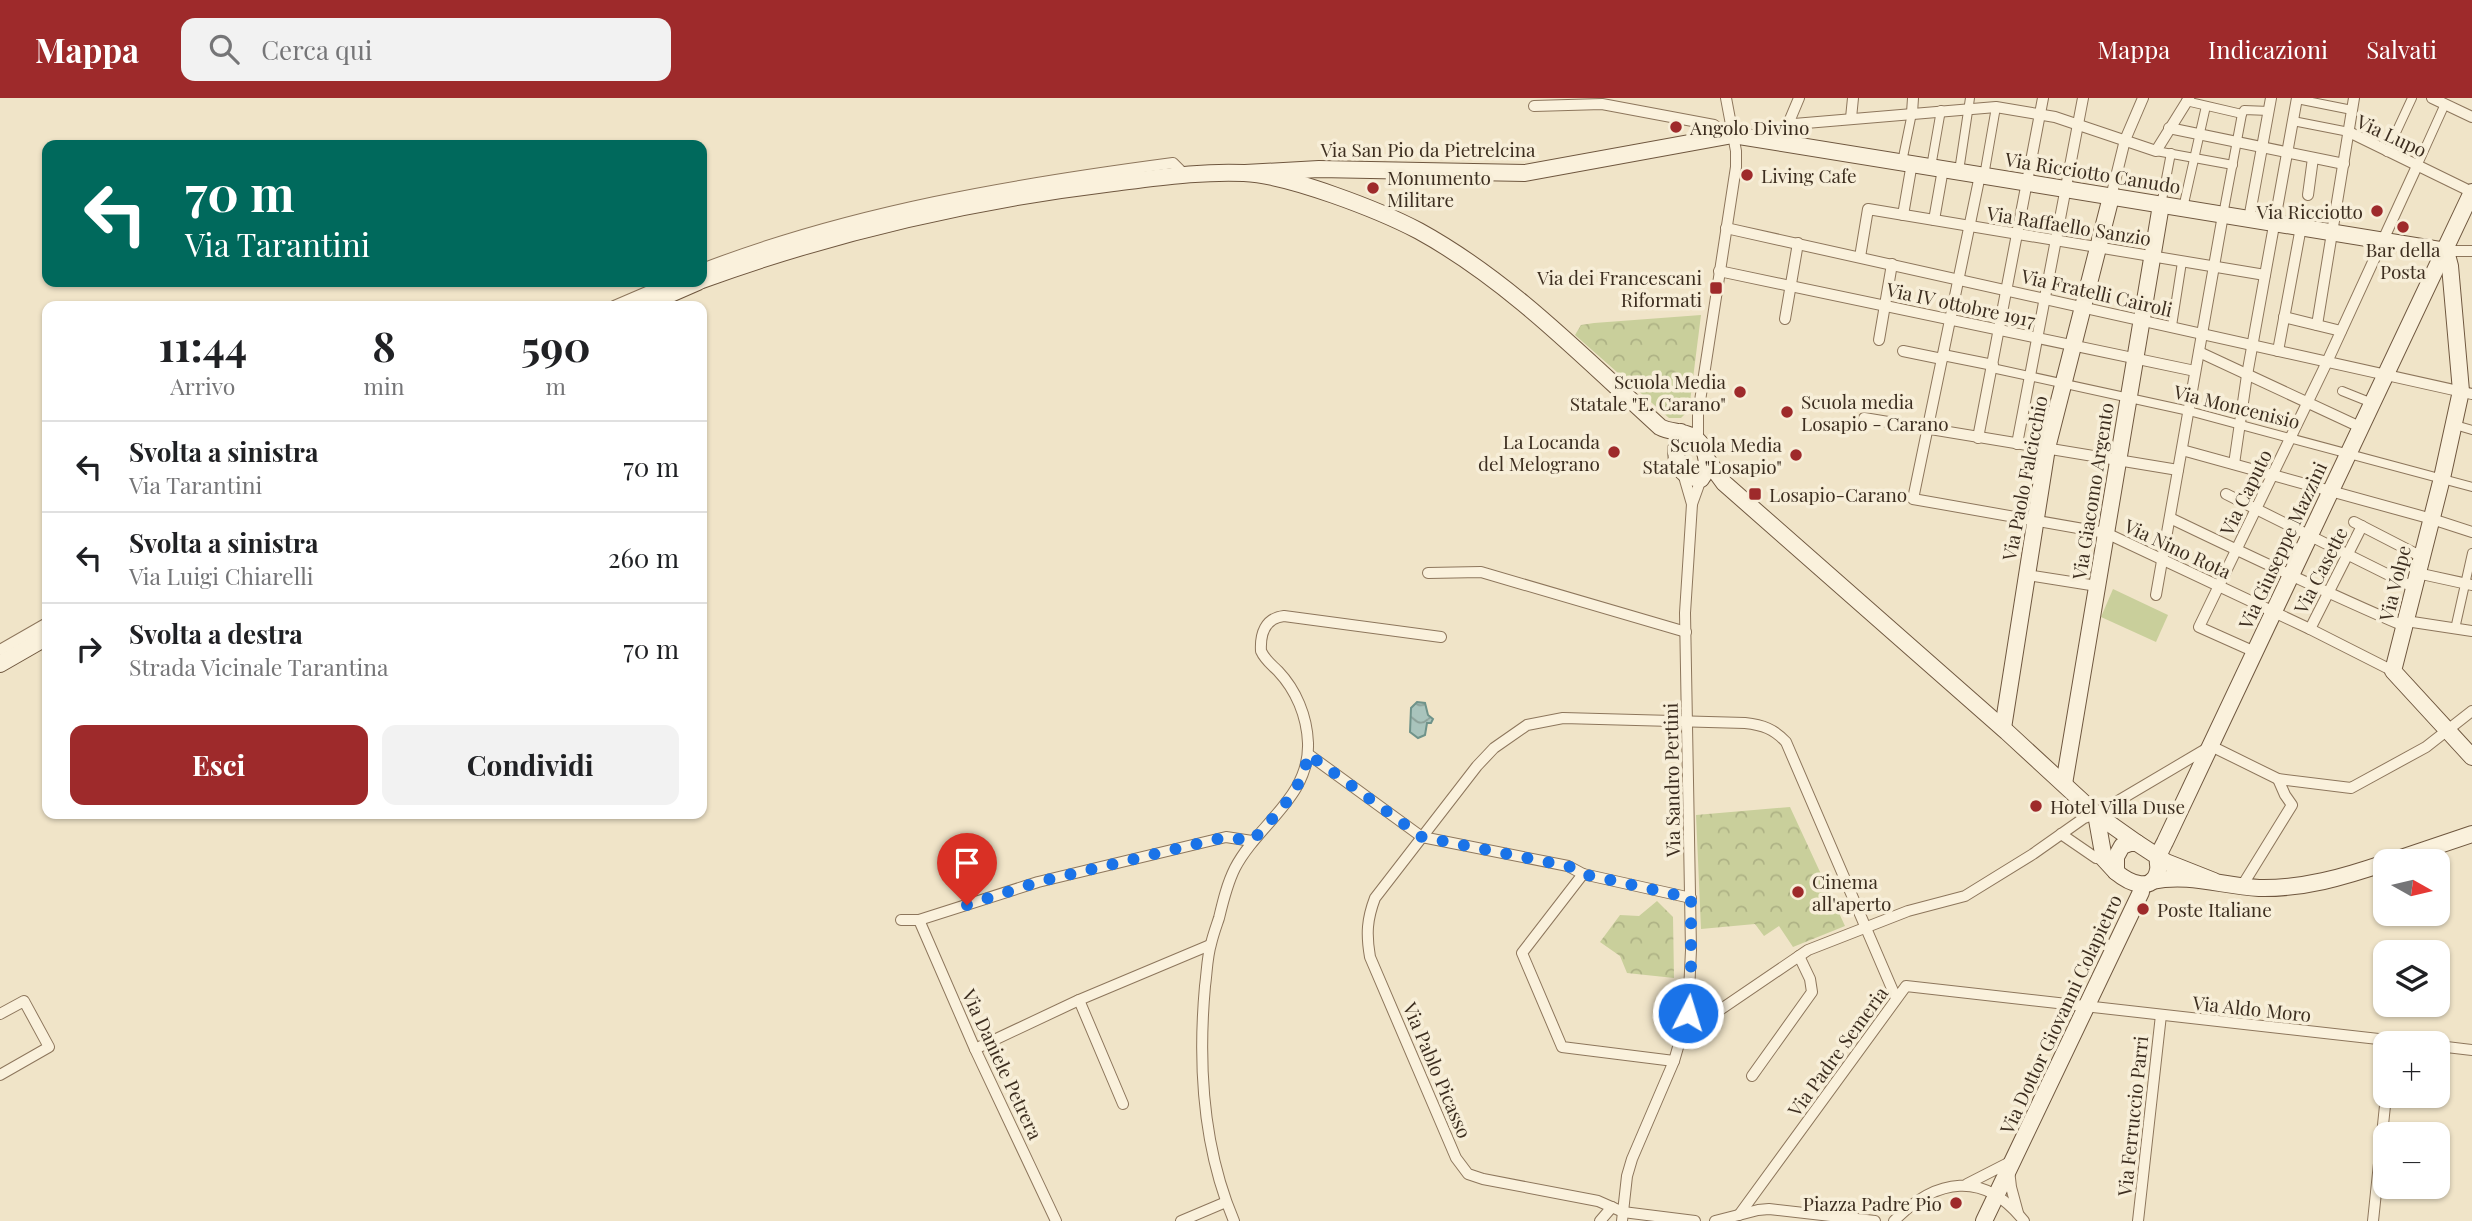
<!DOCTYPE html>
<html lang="it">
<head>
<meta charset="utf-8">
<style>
  :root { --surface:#fff; --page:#f2f2f2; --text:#202124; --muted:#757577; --line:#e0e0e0; --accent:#9e2a2b }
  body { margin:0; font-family:"Playfair Display",serif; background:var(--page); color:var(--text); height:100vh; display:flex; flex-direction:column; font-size:26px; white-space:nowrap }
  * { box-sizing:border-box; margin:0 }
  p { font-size:23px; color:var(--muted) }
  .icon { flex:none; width:38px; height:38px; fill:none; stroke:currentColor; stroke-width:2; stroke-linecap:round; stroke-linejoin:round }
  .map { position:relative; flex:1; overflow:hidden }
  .panel { position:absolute; left:42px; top:203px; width:665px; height:518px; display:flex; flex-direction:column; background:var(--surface); border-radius:14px; box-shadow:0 2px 5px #0004 }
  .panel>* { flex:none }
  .banner { position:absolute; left:42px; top:42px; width:665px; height:147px; border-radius:14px; box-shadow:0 2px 5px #0004; background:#00695c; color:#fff; overflow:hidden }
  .needle { width:46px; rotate:98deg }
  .tools { position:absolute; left:2373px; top:751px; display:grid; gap:14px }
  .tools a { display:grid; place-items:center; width:77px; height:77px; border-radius:14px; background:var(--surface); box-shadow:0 2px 5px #0004; font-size:35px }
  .pin { position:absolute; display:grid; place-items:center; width:60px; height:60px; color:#fff; margin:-72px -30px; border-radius:50% 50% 50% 0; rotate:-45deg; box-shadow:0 0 7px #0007 }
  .pin .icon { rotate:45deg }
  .me { position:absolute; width:77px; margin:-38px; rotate:5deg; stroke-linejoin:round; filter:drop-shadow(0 0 5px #0008) }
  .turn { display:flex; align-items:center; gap:24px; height:147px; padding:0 28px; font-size:32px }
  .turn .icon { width:91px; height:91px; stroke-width:2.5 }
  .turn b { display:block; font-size:49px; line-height:60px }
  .eta { display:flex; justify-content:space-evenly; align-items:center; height:119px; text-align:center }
  .eta b { font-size:42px; font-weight:700; line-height:49px }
  .button { display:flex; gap:14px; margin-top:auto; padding:14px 28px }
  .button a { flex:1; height:80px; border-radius:14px; background:var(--accent); color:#fff; font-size:28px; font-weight:700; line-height:80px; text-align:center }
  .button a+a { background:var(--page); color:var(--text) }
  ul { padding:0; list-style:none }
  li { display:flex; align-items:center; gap:21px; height:91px; padding:0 28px; border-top:2px solid var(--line) }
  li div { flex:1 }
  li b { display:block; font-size:26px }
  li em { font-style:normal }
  header { display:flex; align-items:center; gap:42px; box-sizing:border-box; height:98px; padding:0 35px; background:var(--accent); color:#fff }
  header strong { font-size:33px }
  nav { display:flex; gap:38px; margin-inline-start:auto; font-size:24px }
  .search { width:490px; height:63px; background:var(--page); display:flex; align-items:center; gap:18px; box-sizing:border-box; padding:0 24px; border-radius:14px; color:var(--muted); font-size:26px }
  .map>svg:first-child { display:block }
  .park { fill:url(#park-crowns) }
  .pitch { fill:#c9cf9b }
  .water { fill:url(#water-waves); stroke:#6f938a; stroke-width:2 }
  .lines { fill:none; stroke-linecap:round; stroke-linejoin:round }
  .pedestrian-casing { stroke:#8d765c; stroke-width:10 }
  .minor-casing { stroke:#8d765c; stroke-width:12 }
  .secondary-casing { stroke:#6f573f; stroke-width:18 }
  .pedestrian { stroke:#faf1dc; stroke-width:8 }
  .minor { stroke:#faf1dc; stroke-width:10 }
  .secondary { stroke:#faf1dc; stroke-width:16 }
  .route { stroke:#1a73e8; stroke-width:12; stroke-dasharray:0 21.6 }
  .poi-dot { fill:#9e2a2b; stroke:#f7eed8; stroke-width:2.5 }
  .labels { text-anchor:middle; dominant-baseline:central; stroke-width:7; stroke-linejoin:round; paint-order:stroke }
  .poi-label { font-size:19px; fill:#3d2e20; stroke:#f7eed8; text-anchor:start }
  .street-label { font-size:19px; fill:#3d2e20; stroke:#f7eed8 }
</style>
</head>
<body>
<header>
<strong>Mappa</strong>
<div class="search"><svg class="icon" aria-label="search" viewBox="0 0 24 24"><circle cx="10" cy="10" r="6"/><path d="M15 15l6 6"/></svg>Cerca qui</div>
<nav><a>Mappa</a><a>Indicazioni</a><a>Salvati</a></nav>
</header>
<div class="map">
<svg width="2472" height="1123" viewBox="0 0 2472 1123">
  <defs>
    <pattern id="park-crowns" width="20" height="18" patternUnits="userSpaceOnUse" patternTransform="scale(1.75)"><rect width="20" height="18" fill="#c9cf9b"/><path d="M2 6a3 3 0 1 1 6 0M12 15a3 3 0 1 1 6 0" fill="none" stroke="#aeb285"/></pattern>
    <pattern id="water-waves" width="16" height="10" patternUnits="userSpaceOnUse" patternTransform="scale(1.75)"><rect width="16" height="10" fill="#a9c4bc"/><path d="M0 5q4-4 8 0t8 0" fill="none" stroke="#8ba098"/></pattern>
  </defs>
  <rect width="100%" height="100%" fill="#f0e4c8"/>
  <!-- park -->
  <g class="park">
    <polygon points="1701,217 1689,312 1681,320 1669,320 1575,237 1581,227 1594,225"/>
    <polygon points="1790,709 1845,828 1793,849 1779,828 1764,838 1755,826 1701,831 1696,717"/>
    <polygon points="1657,803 1673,819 1674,880 1627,875 1620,858 1600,844 1620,817 1639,818"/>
  </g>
  <!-- pitch -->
  <polygon class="pitch" points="2113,491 2168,517 2156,544 2101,519"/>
  <!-- water -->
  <polygon class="water" points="1417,604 1425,605 1428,617 1433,621 1431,625 1427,625 1425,637 1418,640 1410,634 1411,610"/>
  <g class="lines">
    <!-- pedestrian casing -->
    <g class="pedestrian-casing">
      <g id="pedestrian">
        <polyline points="2297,1 2352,12"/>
        <polyline points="2186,3 2242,16 2244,12 2269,13"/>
        <polyline points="2293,23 2349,34"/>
        <polyline points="2156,53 2233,67"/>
        <polyline points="2387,54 2412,0"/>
        <polyline points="1902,64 1912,15"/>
        <polyline points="2417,68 2445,6"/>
        <polyline points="1931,69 1941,12"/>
        <polyline points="1959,73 1970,0"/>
        <polyline points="1984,78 1996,9"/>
        <polyline points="2161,107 2171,55"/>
        <polyline points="2183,110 2206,8"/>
        <polyline points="2223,117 2242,16"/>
        <polyline points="2172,228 2182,164"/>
        <polyline points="1992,270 2189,313 2472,389"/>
        <polyline points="2342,293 2372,305"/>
        <polyline points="2455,327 2472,332"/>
        <polyline points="2455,531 2472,455"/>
      </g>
    </g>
    <!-- minor casing -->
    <g class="minor-casing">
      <g id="minor">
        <polyline points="2432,0 2472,19"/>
        <polyline points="1534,8 1602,6 1714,27 1728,38"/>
        <polyline points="1912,15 1913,0"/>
        <polyline points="1851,20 1853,0"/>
        <polyline points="2169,30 2344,66"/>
        <polyline points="1786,31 1799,0"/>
        <polyline points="1785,32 1794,26 1996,9 2055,19 2156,53 2189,0"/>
        <polyline points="2349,34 2472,94"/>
        <polyline points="1980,77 1913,401 2106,435 2310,531 2393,573"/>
        <polyline points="2308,97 2313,60"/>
        <polyline points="2111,99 2125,42 2143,0"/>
        <polyline points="1903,117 1912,65"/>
        <polyline points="2249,121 2271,0"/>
        <polyline points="1934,122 1943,71"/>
        <polyline points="1726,130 2472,296"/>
        <polyline points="2446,153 2472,153"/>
        <polyline points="1860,159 1868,111 2265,177"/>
        <path d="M702,171C852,113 1014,86 1173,65L1184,76"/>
        <polyline points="1719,173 2195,273"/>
        <polyline points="614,208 670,184"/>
        <polyline points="2284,219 2341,233"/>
        <polyline points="1785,221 1798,145"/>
        <polyline points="2317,227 2354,0"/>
        <polyline points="1879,242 1892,166"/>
        <polyline points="1903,253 1942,261"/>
        <polyline points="2278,253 2301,129"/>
        <polyline points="2199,254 2360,329"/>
        <polyline points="1943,257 1993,267"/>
        <polyline points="1864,320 2178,372"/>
        <polyline points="1978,340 2043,0"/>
        <polyline points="1698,342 1698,316 1736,69 1736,53 1726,0"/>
        <polyline points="2017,346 2083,0"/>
        <polyline points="2182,352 2432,421 2472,434"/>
        <polyline points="2234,366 2247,277 2297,0"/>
        <polyline points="1683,375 1692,406"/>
        <polyline points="2226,396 2415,490"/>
        <path d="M2170,420C2247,457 2325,494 2404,528"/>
        <polyline points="2354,424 2422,459"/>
        <polyline points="1428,475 1481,474 1686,534"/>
        <polyline points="2417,475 2472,487"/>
        <polyline points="2027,477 2097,488"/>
        <polyline points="2156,497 2223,117"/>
        <polyline points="2406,523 2472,533"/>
        <polyline points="2310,531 2362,428"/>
        <polyline points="0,552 47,525"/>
        <polyline points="2255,554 2199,529 2327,264 2417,68"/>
        <polyline points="1308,656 1422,739 1568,768 1583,776 1691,800"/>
        <polyline points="2061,736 2096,760 2104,761"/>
        <polyline points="1583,776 1522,855 1562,949 1674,963"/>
        <polyline points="2242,788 2292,707 2285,697 2278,681"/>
        <polyline points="901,822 919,822 1038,784 1226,739 1252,743"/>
        <polyline points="919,822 975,951 1056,1123"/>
        <polyline points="1079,902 1123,1006"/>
        <polyline points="0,916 24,903 49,949 0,977"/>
        <polyline points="1683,937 1808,852 1908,813 1965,798 2033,756 2084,720 2096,716 2211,648 2278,681 2351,690 2426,649 2472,613"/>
        <polyline points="2438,948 2472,952"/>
        <polyline points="975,951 1079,902 1210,847"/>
        <polyline points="1752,978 1812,894 1810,881 1799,858"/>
        <polyline points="2009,1072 2011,1089 2018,1115"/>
        <polyline points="1967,1086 2012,1063"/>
        <polyline points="1739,1117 1906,888 2414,945"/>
        <polyline points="1181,1123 1226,1104"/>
        <path d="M1234,1123C1203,1050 1198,966 1205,888C1207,874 1207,859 1211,846C1213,837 1216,829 1219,820C1223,803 1227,786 1235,770C1258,726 1310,699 1308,645C1307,618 1296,592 1278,573C1271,566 1265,562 1261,553C1260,536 1265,520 1284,518L1441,539"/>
        <polyline points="1600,1123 1612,1109"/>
        <polyline points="1622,1123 1627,1078 1632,1061 1674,963 1688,915 1691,852 1685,515 1692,406 1701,381"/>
        <path d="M1695,1123L1623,1114L1598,1103L1483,1081L1468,1076L1456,1060L1370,859C1366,836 1367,821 1375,800L1477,668L1494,650L1527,627L1563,620L1745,625C1763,627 1774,631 1786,644L1896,900"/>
        <polyline points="1715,1123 1758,1112 1769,1111 1875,1123"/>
        <path d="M1894,1123C1936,1080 1984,1072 2024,1123"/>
        <polyline points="2138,1123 2161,917"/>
        <polyline points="2373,1123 2386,998"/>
      </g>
    </g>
    <!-- secondary casing -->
    <g class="secondary-casing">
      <g id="secondary">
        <polyline points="1245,75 1319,71 1525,75 1733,37 2446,153"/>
        <polyline points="2446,153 2450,168 2461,293 2442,380 2393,573 2472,659"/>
        <path d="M702,182C834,134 973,102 1113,85C1156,80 1200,73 1244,75C1289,77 1379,112 1419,133C1510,183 1584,260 1660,329C1669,334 1680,333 1689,337C1706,344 1712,367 1701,381C1675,380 1672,355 1681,334"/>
        <polyline points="643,208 698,184"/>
        <polyline points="1708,363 1724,385 2007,634 2096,716 2137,745"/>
        <polyline points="0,566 47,539"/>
        <polyline points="2003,630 2047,350 2111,99"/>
        <polyline points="2064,686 2161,107"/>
        <polyline points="2096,716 2104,761 2116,774"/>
        <polyline points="2392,763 2472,736"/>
        <path d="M2152,783C2189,775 2222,788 2259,790C2303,791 2344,779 2385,765"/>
        <path d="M2214,783L2166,764L2137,745H2130L2122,748L2116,759V774C2129,785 2153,796 2158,772C2159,768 2157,764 2158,760C2159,755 2163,748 2165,744L2472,94"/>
        <polyline points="1984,1123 2141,794 2141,787"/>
      </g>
    </g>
    <!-- pedestrian -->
    <use href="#pedestrian" class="pedestrian"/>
    <!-- minor -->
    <use href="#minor" class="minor"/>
    <!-- secondary -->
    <use href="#secondary" class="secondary"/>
  </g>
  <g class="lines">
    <!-- route -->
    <path class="route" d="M967,807L1038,784L1226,739L1252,743C1276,716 1303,693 1308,656L1422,739L1568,768L1583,776L1691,800V873L1688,915"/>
  </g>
  <!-- markers -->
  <g class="poi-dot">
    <circle cx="1676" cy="29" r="7"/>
    <circle cx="1747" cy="77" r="7"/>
    <circle cx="1373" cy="90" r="7"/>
    <circle cx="2377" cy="113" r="7"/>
    <circle cx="2403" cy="129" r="7"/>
    <rect x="1709" y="183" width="14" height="14" rx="3.5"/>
    <circle cx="1740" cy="294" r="7"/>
    <circle cx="1787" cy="314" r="7"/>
    <circle cx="1614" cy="354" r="7"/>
    <circle cx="1796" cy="357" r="7"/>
    <rect x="1748" y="389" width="14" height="14" rx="3.5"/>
    <circle cx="2036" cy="708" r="7"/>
    <circle cx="1798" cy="794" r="7"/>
    <circle cx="2143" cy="811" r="7"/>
    <circle cx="1956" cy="1105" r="7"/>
  </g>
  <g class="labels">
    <!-- poi labels -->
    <g class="poi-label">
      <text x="1690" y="29">Angolo Divino</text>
      <text x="1761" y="77">Living Cafe</text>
      <text x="1387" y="79">Monumento<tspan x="1387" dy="22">Militare</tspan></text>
      <text x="2363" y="113" text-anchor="end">Via Ricciotto</text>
      <text x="2403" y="151" text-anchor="middle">Bar della<tspan x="2403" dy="22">Posta</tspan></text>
      <text x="1702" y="179" text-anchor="end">Via dei Francescani<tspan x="1702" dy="22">Riformati</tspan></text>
      <text x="1726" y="283" text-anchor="end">Scuola Media<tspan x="1726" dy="22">Statale "E. Carano"</tspan></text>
      <text x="1801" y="303">Scuola media<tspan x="1801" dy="22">Losapio - Carano</tspan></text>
      <text x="1600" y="343" text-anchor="end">La Locanda<tspan x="1600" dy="22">del Melograno</tspan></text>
      <text x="1782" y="346" text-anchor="end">Scuola Media<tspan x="1782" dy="22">Statale "Losapio"</tspan></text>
      <text x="1769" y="396">Losapio-Carano</text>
      <text x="2050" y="708">Hotel Villa Duse</text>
      <text x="1812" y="783">Cinema<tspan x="1812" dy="22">all'aperto</tspan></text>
      <text x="2157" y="811">Poste Italiane</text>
      <text x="1942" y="1105" text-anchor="end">Piazza Padre Pio</text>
    </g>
    <!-- street labels -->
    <g class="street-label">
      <text transform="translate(2392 37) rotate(25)">Via Lupo</text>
      <text x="1428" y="51">Via San Pio da Pietrelcina</text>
      <text transform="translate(2093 74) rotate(9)">Via Ricciotto Canudo</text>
      <text transform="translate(2069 127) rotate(9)">Via Raffaello Sanzio</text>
      <text transform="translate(2097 194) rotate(13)">Via Fratelli Cairoli</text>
      <text transform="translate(1961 206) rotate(12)">Via IV ottobre 1917</text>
      <text transform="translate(2237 308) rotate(14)">Via Moncenisio</text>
      <text transform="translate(2024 380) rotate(-79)">Via Paolo Falcicchio</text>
      <text transform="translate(2092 393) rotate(-81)">Via Giacomo Argento</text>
      <text transform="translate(2245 394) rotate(-64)">Via Caputo</text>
      <text transform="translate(2282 447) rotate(-65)">Via Giuseppe Mazzini</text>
      <text transform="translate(2178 450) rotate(25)">Via Nino Rota</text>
      <text transform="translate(2320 472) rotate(-63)">Via Casette</text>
      <text transform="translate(2394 485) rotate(-76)">Via Volpe</text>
      <text transform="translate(1671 682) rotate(-91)">Via Sandro Pertini</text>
      <text transform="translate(2252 910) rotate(6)">Via Aldo Moro</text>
      <text transform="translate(2060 916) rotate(-65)">Via Dottor Giovanni Colapietro</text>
      <text transform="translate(1837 953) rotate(-54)">Via Padre Semeria</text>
      <text transform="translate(1003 966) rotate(65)">Via Daniele Petrera</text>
      <text transform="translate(1438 972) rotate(67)">Via Pablo Picasso</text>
      <text transform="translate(2132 1018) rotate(-84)">Via Ferruccio Parri</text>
    </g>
  </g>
</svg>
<div class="tools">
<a><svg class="needle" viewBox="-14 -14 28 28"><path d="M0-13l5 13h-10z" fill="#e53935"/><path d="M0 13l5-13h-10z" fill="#757577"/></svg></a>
<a><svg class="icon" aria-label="layers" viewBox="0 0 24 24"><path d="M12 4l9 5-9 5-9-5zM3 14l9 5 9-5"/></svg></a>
<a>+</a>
<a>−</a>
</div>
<div class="pin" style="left:967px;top:807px;background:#d93025"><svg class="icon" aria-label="arrive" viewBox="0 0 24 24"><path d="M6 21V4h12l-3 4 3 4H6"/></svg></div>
<svg class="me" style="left:1688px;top:915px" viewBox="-20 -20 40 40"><circle r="17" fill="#1a73e8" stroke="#fff" stroke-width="3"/><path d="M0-11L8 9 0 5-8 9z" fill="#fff"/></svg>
<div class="banner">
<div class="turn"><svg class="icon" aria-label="left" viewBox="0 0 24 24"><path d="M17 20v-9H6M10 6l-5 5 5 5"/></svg><div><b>70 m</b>Via Tarantini</div></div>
</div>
<section class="panel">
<div class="eta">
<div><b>11:44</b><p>Arrivo</p></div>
<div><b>8</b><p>min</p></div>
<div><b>590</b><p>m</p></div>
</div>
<ul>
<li><svg class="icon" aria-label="left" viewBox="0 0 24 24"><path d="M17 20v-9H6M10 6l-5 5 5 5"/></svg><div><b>Svolta a sinistra</b><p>Via Tarantini</p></div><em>70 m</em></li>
<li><svg class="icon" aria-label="left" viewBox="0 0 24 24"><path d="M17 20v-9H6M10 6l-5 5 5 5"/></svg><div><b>Svolta a sinistra</b><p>Via Luigi Chiarelli</p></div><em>260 m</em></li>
<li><svg class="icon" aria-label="right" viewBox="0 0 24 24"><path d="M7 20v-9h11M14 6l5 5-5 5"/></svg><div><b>Svolta a destra</b><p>Strada Vicinale Tarantina</p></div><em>70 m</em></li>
</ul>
<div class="button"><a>Esci</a><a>Condividi</a></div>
</section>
</div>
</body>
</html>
